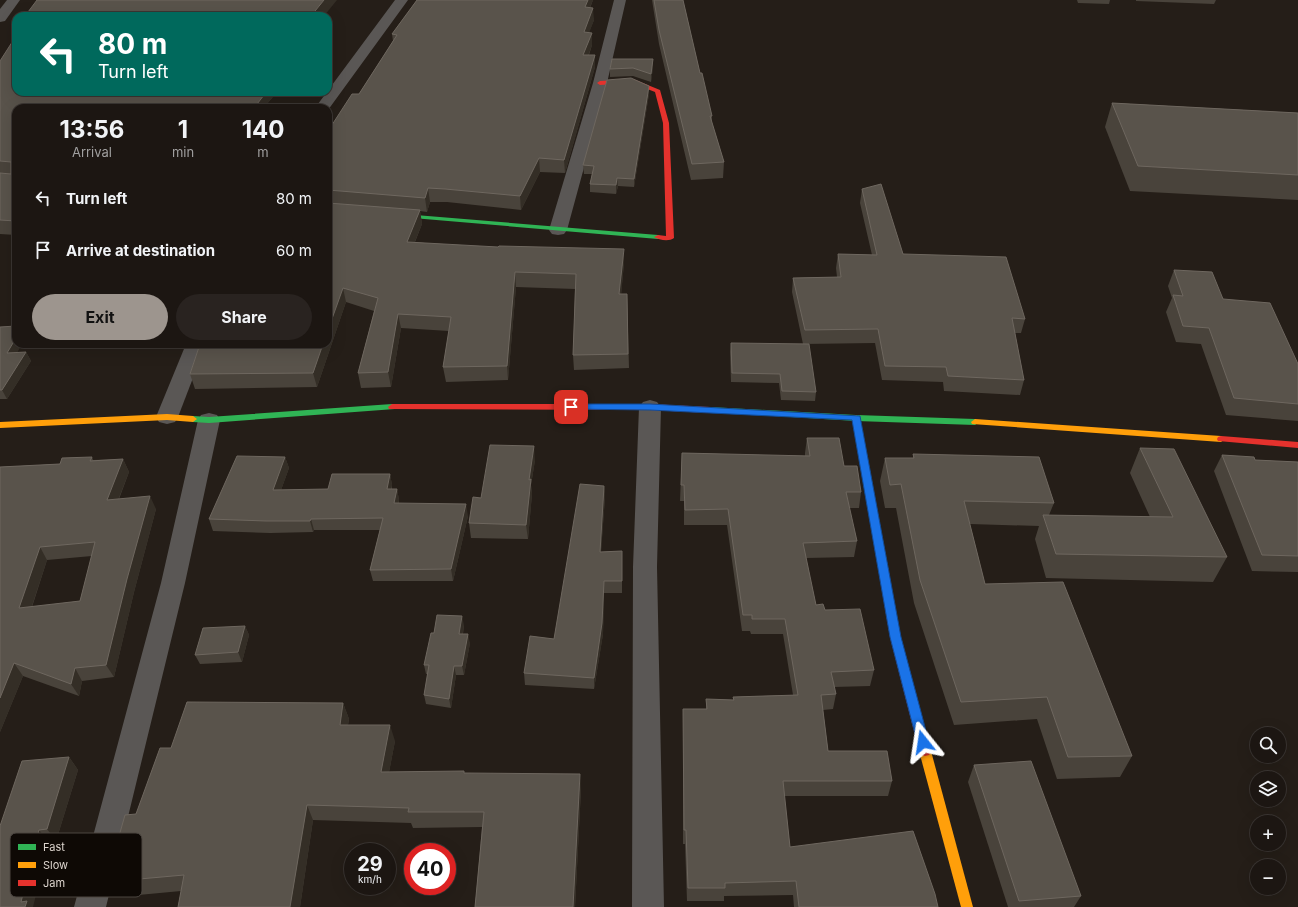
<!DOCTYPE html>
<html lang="en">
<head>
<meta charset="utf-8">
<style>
  :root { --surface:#1c1612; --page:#292320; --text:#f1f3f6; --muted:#a09f9f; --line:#3a3532; --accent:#9d958e }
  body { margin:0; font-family:Inter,sans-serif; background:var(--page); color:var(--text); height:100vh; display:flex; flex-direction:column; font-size:15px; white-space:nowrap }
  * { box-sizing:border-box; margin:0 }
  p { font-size:13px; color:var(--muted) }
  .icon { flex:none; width:22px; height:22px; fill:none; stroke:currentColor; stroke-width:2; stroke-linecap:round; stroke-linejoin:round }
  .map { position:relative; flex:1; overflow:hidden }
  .panel { position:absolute; left:12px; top:104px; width:320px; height:244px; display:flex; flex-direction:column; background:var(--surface); border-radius:12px; box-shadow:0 4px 16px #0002,0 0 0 1px var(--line) }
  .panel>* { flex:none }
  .banner { position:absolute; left:12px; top:12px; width:320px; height:84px; border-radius:12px; box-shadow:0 4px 16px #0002,0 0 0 1px var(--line); background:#00695c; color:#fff; overflow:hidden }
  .buttons { position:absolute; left:1250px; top:727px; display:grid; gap:8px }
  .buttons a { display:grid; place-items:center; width:36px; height:36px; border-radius:50%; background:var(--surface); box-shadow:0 4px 16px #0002,0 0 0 1px var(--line); font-size:20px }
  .speed { position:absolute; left:344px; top:843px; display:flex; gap:8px; font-size:20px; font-weight:700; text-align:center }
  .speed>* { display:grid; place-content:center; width:52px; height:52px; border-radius:50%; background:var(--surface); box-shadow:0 4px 16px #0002,0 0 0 1px var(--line); line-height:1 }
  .speed small { font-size:10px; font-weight:400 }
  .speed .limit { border:6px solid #d22; background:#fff; color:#111 }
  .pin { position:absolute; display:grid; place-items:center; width:34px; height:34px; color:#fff; margin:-17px; border-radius:8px; box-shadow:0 2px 6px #0006 }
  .me { position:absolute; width:44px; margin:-22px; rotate:345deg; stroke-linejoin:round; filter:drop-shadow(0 0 3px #0008) }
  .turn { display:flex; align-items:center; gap:14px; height:84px; padding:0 20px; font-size:18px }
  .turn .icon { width:52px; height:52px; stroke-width:2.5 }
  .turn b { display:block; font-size:28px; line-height:34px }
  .eta { display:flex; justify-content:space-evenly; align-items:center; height:68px; text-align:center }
  .eta b { font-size:24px; font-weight:700; line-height:28px }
  .cta { display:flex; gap:8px; margin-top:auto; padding:8px 20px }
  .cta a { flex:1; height:46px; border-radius:24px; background:var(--accent); color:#111; font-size:16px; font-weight:700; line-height:46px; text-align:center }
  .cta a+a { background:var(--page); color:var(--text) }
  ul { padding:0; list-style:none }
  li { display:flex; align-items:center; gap:12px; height:52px; padding:0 20px }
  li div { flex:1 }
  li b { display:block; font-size:15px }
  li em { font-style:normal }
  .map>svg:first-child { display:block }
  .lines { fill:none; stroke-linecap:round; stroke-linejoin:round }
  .street { fill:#5a5755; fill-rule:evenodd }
  .fast { fill:#30b455; fill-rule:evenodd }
  .slow { fill:#ff9f0a; fill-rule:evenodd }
  .jam { fill:#e5322d; fill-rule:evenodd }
  .wall { fill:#49433b; fill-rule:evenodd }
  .shaded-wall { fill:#342e26 }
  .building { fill:#59534b; stroke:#6e675f; fill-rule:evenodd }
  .route { fill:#1a73e8; stroke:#114b97 }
  .key { fill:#0e0905; stroke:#4c4641; stroke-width:1 }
  .key-label { font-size:11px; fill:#ddd5ce }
</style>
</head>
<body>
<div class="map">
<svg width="1298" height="907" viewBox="0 0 1298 907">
  <rect width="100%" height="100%" fill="#251e18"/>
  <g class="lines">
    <!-- street -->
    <g class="street">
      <polygon points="7,0 20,0 5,21 0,22 0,9"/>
      <polygon points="395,0 408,0 328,110 328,108 315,108"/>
      <polygon points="614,0 626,0 607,83 567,230 564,234 558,235 552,234 549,230 593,83"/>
      <polygon points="186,344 206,344 178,417 175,422 167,424 159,422 156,417"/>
      <polygon points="650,400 657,402 661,407 657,567 664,907 632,907 633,567 639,407 643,402"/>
      <polygon points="209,413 217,415 220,420 185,583 106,907 74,907 161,583 198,420 201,415"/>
    </g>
    <!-- fast -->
    <g class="fast">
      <polygon points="391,213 658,235 662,237 658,239 389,216 387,215"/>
      <polygon points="392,404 396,407 395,409 209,423 193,422 189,419 193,416 209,417"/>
      <polygon points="710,407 856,415 975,419 979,422 975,425 856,421 707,412 706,410 707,408"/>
    </g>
    <!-- slow -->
    <g class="slow">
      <polygon points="167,414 193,416 197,419 193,422 167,420 0,428 0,422"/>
      <polygon points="856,415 860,418 889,573 888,576 884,577 880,576 879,573 852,418"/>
      <polygon points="975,419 1221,436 1225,439 1221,442 972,424 971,422"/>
      <polygon points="925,746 929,747 931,751 973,907 961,907 919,751 921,747"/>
    </g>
    <!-- jam -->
    <g class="jam">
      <path d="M633,79L660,90L669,123L674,238C669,242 659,240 654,237L658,235L666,236L663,123L655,92L632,83L600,85L597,83L600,81Z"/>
      <polygon points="392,404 650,404 710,407 714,410 710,413 650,410 389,409 388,407"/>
      <polygon points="1221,436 1298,442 1298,448 1218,441 1217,439 1218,437"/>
      <polygon points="884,569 888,570 889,573 900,637 931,751 929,755 925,756 921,755 919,751 890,637 879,573 880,570"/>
    </g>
  </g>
  <!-- wall -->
  <g class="wall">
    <polygon points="417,0 593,0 590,8 594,20 589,32 592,45 589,55 595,55 595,67 565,173 540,172 521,210 447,202 430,202 427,212 420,211 422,224 415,242 624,263 621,294 627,294 629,368 574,370 573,355 575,289 516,287 508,380 446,382 443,367 449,331 401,328 391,387 361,388 358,373 374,311 346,302 317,387 195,389 190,374 199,350 197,345 328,344 328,131 359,94 393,41 392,34"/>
    <polygon points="652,0 683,0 700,73 712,116 712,123 724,162 723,178 691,180 659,44"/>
    <polygon points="1077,0 1110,0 1109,4 1078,3"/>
    <polygon points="1136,0 1216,0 1214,4 1136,1"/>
    <polygon points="653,59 653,67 651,82 633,76 610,77 610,69"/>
    <polygon points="0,61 16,92 277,92 266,105 267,108 16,108 16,235 0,234"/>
    <polygon points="649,94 634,187 618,186 616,194 590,192 590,184 592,174 584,174 583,165"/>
    <polygon points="1112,103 1298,113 1298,200 1130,191 1105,127"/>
    <polygon points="862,189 903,254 1025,319 1021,333 1015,333 1024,380 1020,395 944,391 943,382 882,380 875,343 803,344 792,292 793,278 837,277 836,268 838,254 872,255 860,203"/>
    <polygon points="1174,270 1223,299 1298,364 1298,421 1226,415 1201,344 1176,342 1166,312 1172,298 1168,286"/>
    <polygon points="0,327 17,352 26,352 31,361 7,399 0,399"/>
    <polygon points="731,343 816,392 815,401 781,400 779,383 731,382 730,352"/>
    <polygon points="807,438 844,466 861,492 859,508 849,508 857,541 854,557 806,558 816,605 825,610 874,670 870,686 834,687 836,694 833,709 823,710 828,751 892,781 888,796 784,796 790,847 938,907 794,907 793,895 724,896 724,901 687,901 685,844 683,844 683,709 706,709 706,699 733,700 733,697 793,695 783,634 751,634 750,631 742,631 727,525 684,525 684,501 680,501 682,453 805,456 805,453"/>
    <polygon points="1140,448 1227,557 1213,582 1046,578 1035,539 1039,526 970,524 985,584 1132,756 1120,777 1057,779 1037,719 954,725 914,603 896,508 885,508 880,481 885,458 913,458 913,454 1054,503 1049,515 1150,517 1130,473"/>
    <polygon points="1222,455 1255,460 1298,462 1298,572 1252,571 1214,471"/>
    <path d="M92,457L93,460L123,459L129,472L119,499L156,509L134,592L114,677L82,681L79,696L23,676L0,732V467L60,464ZM92,556L80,601L32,607L47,560Z"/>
    <polygon points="285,457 289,468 281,490 328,489 390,474 392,485 392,489 397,489 399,500 399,503 468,516 453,581 373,581 370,570 380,530 314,530 313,532 270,533 213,531 209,519"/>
    <polygon points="535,460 531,485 532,494 528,539 471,538 469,523 481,498"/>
    <polygon points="604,486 605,497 601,552 622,551 622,593 604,593 603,634 594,689 525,685 524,673 554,639"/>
    <polygon points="464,625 463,634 470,643 464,675 456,675 451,708 426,704 424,695 428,674 426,674 424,665 434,633"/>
    <polygon points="245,626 249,635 242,662 200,664 195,655"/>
    <polygon points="343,703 349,719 348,725 395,741 389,772 465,773 581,789 575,907 475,907 482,827 413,828 411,823 313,820 300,907 178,907 181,891 117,897 106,882 136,814 171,748"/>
    <polygon points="69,757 78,770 56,841 49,842 0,907"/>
    <polygon points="974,765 1081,896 1074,907 1008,907 968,782"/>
  </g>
  <!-- shaded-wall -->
  <g class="shaded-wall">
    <polygon points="324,0 337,0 324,16 311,16"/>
    <polygon points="588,0 593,0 585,19 585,7"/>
    <polygon points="593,8 594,20 585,44 584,32"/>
    <polygon points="592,33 592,45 584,67 583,55"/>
    <polygon points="595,55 595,67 565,173 564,160"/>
    <polygon points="653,59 653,67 651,82 651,74"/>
    <polygon points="649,86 649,94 634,187 634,179"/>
    <polygon points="263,92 277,92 266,105 267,108 254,108"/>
    <polygon points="539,158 540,172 521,210 520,196"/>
    <polygon points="617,178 618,186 616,194 616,185"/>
    <polygon points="428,188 430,202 427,212 425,198"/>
    <polygon points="420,210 422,224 409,256 407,242"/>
    <polygon points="624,249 624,263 620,309 619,294"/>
    <polygon points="515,272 516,287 508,380 507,366"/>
    <polygon points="343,288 346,302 317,387 313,373 323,344 328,344 328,330"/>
    <polygon points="398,314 401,328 391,387 388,372"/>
    <polygon points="16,338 16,344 22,344 12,362 7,353"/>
    <polygon points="26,352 31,361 7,399 2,390"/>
    <polygon points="534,446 535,460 531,485 532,494 528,539 526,525 529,480"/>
    <polygon points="285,457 289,468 277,501 273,490"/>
    <polygon points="123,459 129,472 113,513 107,500"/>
    <polygon points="390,474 392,485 389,500 387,489"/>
    <polygon points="604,486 605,497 600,564 600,552"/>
    <polygon points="397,489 399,500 397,514 394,503"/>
    <polygon points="150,496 156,509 134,592 114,677 106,665 127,579"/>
    <polygon points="466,504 468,516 453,581 451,569"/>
    <polygon points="311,519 314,530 313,532 310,521"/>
    <polygon points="40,547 47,560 27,621 19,608"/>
    <polygon points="604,581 604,593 603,634 594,689 594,678"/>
    <polygon points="462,616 464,625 461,643 459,634"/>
    <polygon points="245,626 249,635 242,662 238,652"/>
    <polygon points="468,634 470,643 464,675 462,666"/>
    <polygon points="14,663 23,676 0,732 0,698"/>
    <polygon points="454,666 456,675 451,708 449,699"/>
    <polygon points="75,668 82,681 79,696 71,684"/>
    <polygon points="343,703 349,719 345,741 340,725"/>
    <polygon points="390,725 395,741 386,788 381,772"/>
    <polygon points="69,757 78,770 56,841 47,829"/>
    <polygon points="580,774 581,789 575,907 573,907"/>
    <polygon points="307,805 313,820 300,907 290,907"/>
    <polygon points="39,830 49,842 33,907 25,907 21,902"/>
  </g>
  <!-- building -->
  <g class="building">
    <polygon points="37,0 324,0 311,16 25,16"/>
    <polygon points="417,0 588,0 585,7 593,8 584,32 592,33 583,55 595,55 564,160 539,158 520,196 445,189 428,188 425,198 328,190 328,131 352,94 359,94 397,35 392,34"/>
    <polygon points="654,0 683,0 700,73 702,73 712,116 710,116 724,162 692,164 659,30"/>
    <polygon points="16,36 16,92 263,92 261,94 264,95 254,108 16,108 16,221 0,220 0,173 11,174 11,162 0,161 0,61"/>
    <polygon points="612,59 653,59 651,74 633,68 610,69"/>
    <polygon points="631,78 649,86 634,179 617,178 616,185 590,184 594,166 583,165 607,80"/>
    <polygon points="1112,103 1298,113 1298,175 1138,166"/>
    <polygon points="881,184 903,254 1006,257 1025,319 1012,318 1024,380 948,376 946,367 885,366 878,329 805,330 793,278 841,277 838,254 877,255 862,189"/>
    <polygon points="328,203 420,210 407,242 498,247 499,246 624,249 619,294 627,294 628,354 573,355 576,274 515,272 507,366 443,367 451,317 398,314 388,372 358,373 378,298 343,288 328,330"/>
    <polygon points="1174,270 1212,272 1223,299 1270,303 1298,364 1298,404 1234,398 1209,328 1183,326 1173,295 1183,296"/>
    <polygon points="16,326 16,338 7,353 26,352 2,390 0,390 0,327"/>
    <polygon points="731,343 809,344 816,392 782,391 780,374 732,373"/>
    <polygon points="197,344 323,344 313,373 190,374 200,344 197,345"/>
    <polygon points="807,438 839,438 844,466 857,466 861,492 846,492 857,541 803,543 816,605 823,604 825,610 860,609 874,670 831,672 836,694 821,695 828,751 887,751 892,781 783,781 790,847 913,831 935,894 938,907 799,907 796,881 725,883 725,888 688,888 686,830 684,830 683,709 707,709 706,699 734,700 733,697 798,695 785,619 752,619 752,615 743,615 728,509 685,510 684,485 681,485 682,453 810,456"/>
    <polygon points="490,445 534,446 529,480 531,479 526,525 469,523 473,497 481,498"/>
    <polygon points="1140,448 1174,449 1227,557 1056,554 1043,515 1173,517"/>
    <polygon points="913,454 1039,457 1054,503 964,501 985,584 1063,582 1132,756 1068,757 1047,697 961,702 920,580 901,484 890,485 885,458 914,458"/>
    <polygon points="1222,455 1254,457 1255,460 1298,462 1298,556 1262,555"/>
    <polygon points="237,456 285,457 273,490 328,489 332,474 390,474 387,489 397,489 394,503 466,504 451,569 370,570 383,518 311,519 310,521 266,521 209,519"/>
    <path d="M92,457L90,461L123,459L107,500L150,496L127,579L106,665L75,668L71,684L14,663L0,698V467L60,464L62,458ZM95,542L80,601L19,608L40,547Z"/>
    <polygon points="580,484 604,486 600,552 622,551 622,581 604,581 602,623 594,678 524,673 530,636 554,639"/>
    <polygon points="437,615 462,616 459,634 468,634 462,666 454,666 449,699 424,695 429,665 424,665 431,633 434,633"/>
    <polygon points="245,626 238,652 195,655 203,628"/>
    <polygon points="187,702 343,703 340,725 390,725 381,772 464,771 464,773 580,774 573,907 475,907 484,812 408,812 409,808 307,805 290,907 178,907 184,875 106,882 125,815 136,814 160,748 171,748"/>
    <polygon points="69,757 47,829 39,830 21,902 27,901 25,907 0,907 0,826 22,761"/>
    <polygon points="1031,761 1081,896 1019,901 974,765"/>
  </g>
  <!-- route -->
  <polygon class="route" points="571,404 650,404 860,416 901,637 929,742 927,746 923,747 919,746 917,742 890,637 852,420 650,410 568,409 567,407 568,405"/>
  <!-- legend -->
  <rect x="10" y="833" width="132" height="64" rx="6" class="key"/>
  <rect x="18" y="844" width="18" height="6" fill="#30b455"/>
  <rect x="18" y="862" width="18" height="6" fill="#ff9f0a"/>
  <rect x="18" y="880" width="18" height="6" fill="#e5322d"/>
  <g class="key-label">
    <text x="43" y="851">Fast</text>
    <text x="43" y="869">Slow</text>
    <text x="43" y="887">Jam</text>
  </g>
</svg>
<div class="buttons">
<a><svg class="icon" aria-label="search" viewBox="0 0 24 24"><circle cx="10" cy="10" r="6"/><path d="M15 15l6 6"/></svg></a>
<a><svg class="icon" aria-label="layers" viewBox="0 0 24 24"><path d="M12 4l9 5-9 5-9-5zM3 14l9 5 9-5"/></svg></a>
<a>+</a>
<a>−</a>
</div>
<div class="speed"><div>29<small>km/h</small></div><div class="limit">40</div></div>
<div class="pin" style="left:571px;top:407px;background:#d93025"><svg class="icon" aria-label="arrive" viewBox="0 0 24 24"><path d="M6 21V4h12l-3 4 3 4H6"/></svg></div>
<svg class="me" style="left:923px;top:742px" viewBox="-20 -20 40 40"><path d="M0-17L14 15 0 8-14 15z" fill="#1a73e8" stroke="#fff" stroke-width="4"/></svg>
<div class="banner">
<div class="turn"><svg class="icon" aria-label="left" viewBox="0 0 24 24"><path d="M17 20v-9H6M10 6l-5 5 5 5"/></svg><div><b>80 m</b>Turn left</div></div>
</div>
<section class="panel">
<div class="eta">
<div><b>13:56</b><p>Arrival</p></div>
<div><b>1</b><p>min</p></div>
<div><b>140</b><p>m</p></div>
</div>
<ul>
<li><svg class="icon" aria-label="left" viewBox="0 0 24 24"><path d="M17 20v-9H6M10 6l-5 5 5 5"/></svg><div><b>Turn left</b></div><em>80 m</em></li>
<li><svg class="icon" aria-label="arrive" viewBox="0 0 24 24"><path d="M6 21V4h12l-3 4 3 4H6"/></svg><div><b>Arrive at destination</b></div><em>60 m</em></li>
</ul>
<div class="cta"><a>Exit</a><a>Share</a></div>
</section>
</div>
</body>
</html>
